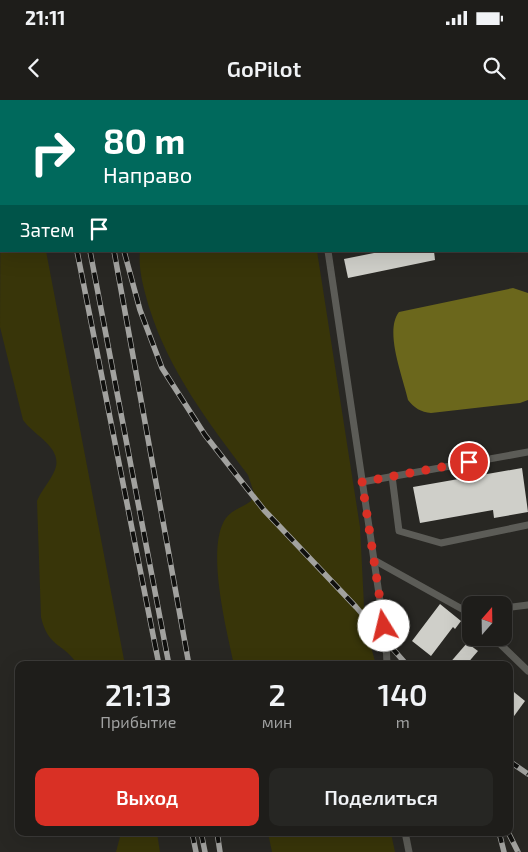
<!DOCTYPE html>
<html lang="ru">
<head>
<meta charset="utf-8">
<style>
  :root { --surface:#1e1d1a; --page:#262623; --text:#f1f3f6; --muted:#a1a2a2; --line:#3c3b39; --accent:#d93025 }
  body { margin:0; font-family:"Exo 2",sans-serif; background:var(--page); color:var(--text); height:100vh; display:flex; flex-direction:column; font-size:19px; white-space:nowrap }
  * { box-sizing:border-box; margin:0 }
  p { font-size:16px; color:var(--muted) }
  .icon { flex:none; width:28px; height:28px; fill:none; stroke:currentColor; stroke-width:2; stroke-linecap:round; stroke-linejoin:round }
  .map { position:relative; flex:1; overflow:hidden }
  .drawer { position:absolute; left:15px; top:561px; width:498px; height:175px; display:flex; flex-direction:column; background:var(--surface); border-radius:10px; box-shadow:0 5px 20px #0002,0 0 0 1px var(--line) }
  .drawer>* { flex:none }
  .guide { position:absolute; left:0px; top:0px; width:529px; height:152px; box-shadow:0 5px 20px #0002,0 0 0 1px var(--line); background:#00695c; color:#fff; overflow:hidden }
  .needle { width:32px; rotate:20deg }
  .tools { position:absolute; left:462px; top:496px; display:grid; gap:10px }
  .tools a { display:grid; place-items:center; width:50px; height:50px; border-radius:10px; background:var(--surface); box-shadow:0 5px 20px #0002,0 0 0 1px var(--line); font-size:25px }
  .pin { position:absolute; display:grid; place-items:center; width:42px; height:42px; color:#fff; margin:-21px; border:2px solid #fff; border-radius:50%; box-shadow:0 1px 5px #0007 }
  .me { position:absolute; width:55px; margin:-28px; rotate:351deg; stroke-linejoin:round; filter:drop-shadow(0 0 4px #0008) }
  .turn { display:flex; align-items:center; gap:18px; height:105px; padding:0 20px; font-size:22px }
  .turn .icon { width:65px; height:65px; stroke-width:2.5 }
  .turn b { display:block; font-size:35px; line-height:42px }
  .then { display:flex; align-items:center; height:48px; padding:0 20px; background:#0003; gap:10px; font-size:19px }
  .eta { display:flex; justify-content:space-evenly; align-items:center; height:85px; text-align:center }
  .eta b { font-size:30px; font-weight:600; line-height:35px }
  .primary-button { display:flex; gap:10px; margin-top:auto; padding:10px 20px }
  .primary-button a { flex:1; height:58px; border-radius:10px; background:var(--accent); color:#fff; font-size:20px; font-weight:600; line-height:58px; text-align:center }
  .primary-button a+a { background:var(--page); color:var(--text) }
  .status { display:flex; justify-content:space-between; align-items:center; height:35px; padding:0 25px; background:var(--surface); direction:ltr }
  .status svg { height:14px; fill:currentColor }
  header { display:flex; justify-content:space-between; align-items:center; height:65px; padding:0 20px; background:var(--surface); font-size:22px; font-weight:600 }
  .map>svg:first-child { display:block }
  .green { fill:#383509 }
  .water { fill:#6b671c }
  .building { fill:#cfcfc9 }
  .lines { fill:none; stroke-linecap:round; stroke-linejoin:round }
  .lane { stroke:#5c5c57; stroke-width:7 }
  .rail-casing { stroke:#a2a29f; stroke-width:5.5 }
  .rail { stroke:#10100e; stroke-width:4; stroke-dasharray:11; stroke-linecap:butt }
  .route { stroke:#d93025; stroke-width:9; stroke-dasharray:0 16.2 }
</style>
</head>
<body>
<div class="status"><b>21:11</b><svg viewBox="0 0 49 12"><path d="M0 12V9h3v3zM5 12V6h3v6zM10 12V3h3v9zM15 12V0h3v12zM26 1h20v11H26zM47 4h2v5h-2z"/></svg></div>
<header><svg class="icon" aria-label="back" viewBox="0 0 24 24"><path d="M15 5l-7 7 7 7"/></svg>GoPilot<svg class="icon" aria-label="search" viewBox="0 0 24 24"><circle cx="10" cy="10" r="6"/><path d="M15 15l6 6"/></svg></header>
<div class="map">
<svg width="528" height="752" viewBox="0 0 528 752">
  <rect width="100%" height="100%" fill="#282723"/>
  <!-- green -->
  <g class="green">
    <path d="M1,6V151H46L125,565H78C64,543 48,548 41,517L37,401C41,391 48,384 53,374C67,349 35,337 23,320L0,227Z"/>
    <path d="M140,151H317L360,427L365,525L376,565H234C227,531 205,447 226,418C232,410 243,407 251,401L254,393L248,375C208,322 169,271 149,207C144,189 138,170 140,151Z"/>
    <polygon points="121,733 157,733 160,752 116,752"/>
    <polygon points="268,733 391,733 395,752 272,752"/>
  </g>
  <!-- water -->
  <path class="water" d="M513,188L528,193V300L520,303L431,313C421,312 414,308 408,300C403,277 384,231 399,212Z"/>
  <!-- building -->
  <g class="building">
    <polygon points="384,151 434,151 435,160 348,178 344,159"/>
    <polygon points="522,368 528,412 494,418 493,410 420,423 413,387"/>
    <polygon points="440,504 461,521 455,529 453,527 431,556 412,541"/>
    <polygon points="467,543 478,551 466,565 448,565"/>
    <polygon points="509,588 525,601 509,623"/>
  </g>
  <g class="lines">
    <!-- lane -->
    <g class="lane">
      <polyline points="398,1 404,0"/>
      <polyline points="328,151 386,541 387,565"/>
      <polyline points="392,376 399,431 441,443 528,425"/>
      <polyline points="362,382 528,352"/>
      <polyline points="374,460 471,514"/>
      <polyline points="504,508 528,505"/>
      <polyline points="494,538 528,571"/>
      <polyline points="405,732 409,752"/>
    </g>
    <!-- rail casing -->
    <g class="rail-casing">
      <g id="rail">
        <polyline points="47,0 47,1"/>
        <polyline points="61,0 62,1"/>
        <polyline points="83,0 83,1"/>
        <polyline points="93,0 94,1"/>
        <polyline points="77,151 159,565"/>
        <polyline points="90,151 169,565"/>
        <polyline points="114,151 189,565"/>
        <polyline points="124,151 140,210 162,268 205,335 264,410 356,507 407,565"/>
        <polyline points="509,661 528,674"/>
        <polyline points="192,732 196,752"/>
        <polyline points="201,732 205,752"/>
        <polyline points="217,732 220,752"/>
        <polyline points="499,732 504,752"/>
        <polyline points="508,732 518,752"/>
      </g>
    </g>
    <!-- rail -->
    <use href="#rail" class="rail"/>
  </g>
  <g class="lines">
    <!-- route -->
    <polyline class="route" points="384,526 362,382 469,362"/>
  </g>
</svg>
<div class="tools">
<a><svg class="needle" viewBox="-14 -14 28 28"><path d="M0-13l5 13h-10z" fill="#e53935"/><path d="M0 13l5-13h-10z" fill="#a1a2a2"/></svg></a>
</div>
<div class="pin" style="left:469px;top:362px;background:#d93025"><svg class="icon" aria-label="arrive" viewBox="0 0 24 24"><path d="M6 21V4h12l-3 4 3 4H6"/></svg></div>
<svg class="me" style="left:384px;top:526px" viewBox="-20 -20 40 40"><circle r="19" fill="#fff"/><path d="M0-13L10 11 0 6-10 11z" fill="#d93025"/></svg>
<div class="guide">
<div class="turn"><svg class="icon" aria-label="right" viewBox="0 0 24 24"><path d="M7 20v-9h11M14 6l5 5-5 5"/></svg><div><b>80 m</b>Направо</div></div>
<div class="then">Затем<svg class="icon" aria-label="arrive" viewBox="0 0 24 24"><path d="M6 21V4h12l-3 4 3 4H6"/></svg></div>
</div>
<section class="drawer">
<div class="eta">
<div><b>21:13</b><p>Прибытие</p></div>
<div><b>2</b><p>мин</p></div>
<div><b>140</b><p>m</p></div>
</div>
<div class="primary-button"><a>Выход</a><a>Поделиться</a></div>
</section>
</div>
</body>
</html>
